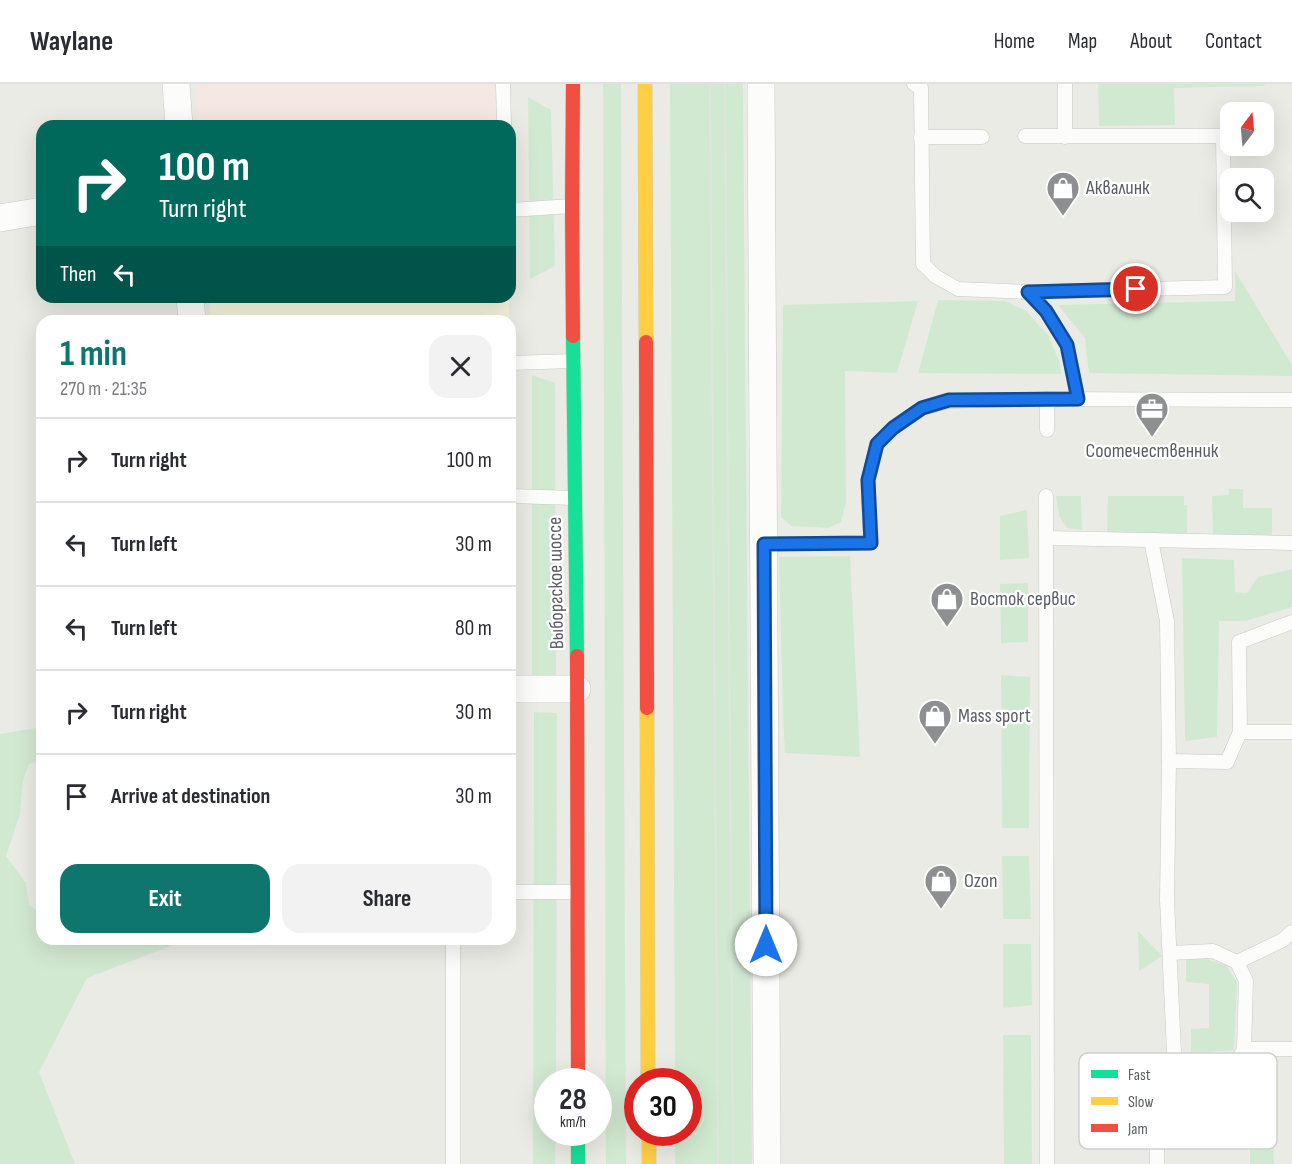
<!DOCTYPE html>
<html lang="en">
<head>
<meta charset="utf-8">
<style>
  :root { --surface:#fff; --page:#f2f2f3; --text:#2b2b33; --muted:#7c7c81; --line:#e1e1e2; --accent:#0f766e }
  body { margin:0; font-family:"Sofia Sans Condensed",sans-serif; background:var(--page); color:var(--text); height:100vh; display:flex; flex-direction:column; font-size:22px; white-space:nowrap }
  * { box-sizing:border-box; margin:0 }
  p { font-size:20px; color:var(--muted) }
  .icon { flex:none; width:33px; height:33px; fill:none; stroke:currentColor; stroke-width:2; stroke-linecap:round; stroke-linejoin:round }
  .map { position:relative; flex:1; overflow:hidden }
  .panel { position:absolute; left:36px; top:231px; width:480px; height:630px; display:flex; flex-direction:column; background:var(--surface); border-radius:18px; box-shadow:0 6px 24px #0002 }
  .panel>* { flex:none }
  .guide { position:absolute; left:36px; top:36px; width:480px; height:183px; border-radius:18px; box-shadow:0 6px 24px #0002; background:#00695c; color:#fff; overflow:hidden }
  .needle { width:39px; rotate:16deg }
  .buttons { position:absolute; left:1220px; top:18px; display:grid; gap:12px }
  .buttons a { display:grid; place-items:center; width:54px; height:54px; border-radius:12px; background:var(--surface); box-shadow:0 6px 24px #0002; font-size:30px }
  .speed { position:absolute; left:534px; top:984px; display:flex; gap:12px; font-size:30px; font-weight:700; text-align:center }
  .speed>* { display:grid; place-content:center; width:78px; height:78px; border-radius:50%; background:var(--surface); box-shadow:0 6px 24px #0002; line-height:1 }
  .speed small { font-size:15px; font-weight:400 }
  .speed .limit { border:9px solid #d22; background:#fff; color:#111 }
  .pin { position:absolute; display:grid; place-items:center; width:51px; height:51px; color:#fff; margin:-26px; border:3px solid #fff; border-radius:50%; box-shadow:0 2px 6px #0007 }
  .me { position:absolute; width:66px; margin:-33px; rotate:0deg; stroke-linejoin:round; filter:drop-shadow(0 0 4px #0008) }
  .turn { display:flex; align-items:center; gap:21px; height:126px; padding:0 24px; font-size:27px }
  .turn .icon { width:78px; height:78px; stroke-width:2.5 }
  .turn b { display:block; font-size:42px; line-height:51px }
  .then { display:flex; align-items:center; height:57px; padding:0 24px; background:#0003; gap:12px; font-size:22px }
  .round { display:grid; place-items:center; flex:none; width:63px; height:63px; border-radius:18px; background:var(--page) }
  .overview { display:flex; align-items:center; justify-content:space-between; height:102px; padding:0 24px }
  h1 { font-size:36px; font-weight:700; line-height:45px; color:var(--accent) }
  .action { display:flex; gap:12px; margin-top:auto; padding:12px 24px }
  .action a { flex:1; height:69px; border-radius:18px; background:var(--accent); color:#fff; font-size:24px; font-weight:700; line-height:69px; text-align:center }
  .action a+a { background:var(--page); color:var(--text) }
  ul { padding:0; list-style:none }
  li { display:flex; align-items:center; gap:18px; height:84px; padding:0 24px; border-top:2px solid var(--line) }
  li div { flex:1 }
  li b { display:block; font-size:22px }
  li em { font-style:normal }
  header { display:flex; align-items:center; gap:36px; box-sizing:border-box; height:84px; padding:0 30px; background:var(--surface); border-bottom:2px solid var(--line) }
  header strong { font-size:28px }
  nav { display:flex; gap:33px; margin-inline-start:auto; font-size:21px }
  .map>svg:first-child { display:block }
  .commercial { fill:#f6f3dd }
  .medical { fill:#f5e7e1 }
  .green { fill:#d2e9d1 }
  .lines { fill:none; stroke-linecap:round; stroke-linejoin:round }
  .lane-casing { stroke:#c8c9c7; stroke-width:15 }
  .street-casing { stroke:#c8c9c7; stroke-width:28 }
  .fast-casing { stroke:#d5cfb1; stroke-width:15 }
  .slow-casing { stroke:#d5cfb1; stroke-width:15 }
  .jam-casing { stroke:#d5cfb1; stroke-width:15 }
  .lane { stroke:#fcfcfb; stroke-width:14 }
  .street { stroke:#fcfcfb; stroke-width:27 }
  .fast { stroke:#16e098; stroke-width:14 }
  .slow { stroke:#ffcf43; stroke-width:14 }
  .jam { stroke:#f24e42; stroke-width:14 }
  .tram { stroke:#e3e3e2; stroke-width:1.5 }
  .route-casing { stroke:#114b97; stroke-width:15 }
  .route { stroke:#1a73e8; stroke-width:10 }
  .labels { text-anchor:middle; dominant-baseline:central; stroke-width:4.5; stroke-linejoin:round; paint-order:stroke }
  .poi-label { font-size:20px; fill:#5a5e64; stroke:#fff; text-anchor:start }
  .street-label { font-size:20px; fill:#5a5e64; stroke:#fff }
  .key { fill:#fff; stroke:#cecfd0; stroke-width:1.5 }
  .key-label { font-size:16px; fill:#5a5e64 }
</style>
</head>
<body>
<header>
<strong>Waylane</strong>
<nav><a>Home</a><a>Map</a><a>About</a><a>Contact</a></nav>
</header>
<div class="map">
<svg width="1292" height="1080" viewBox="0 0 1292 1080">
  <rect width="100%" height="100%" fill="#ebebe5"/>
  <!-- commercial -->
  <polygon class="commercial" points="209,213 509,213 509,237 211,237"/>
  <!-- medical -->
  <polygon class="medical" points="197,0 498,0 500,42 199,42"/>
  <!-- green -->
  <g class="green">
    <polygon points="603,0 621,0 626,1080 606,1080"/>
    <polygon points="670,0 743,0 752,1080 675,1080 675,1049 688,1048 688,998 675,997"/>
    <polygon points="1098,0 1265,0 1264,2 1174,4 1175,41 1099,42"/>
    <polygon points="528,13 551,26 555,182 530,195"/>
    <polygon points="1235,187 1292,281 1292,292 1089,289 1085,254 1058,221 1235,217"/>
    <polygon points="938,216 1005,217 1026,227 1048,251 1059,277 1061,290 918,289"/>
    <polygon points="918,217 897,289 845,287 846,418 841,438 829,444 791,442 781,433 783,221"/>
    <polygon points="532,291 555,299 556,594 532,594"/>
    <polygon points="1229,405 1243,405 1243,424 1272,424 1272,454 1213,452 1212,412 1229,411"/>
    <polygon points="1056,412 1081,412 1082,446 1067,444 1059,432"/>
    <polygon points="1108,412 1184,412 1184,421 1187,421 1187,449 1107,449"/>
    <polygon points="1027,426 1029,474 1000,476 1000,432"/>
    <polygon points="850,472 860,673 785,669 783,634 779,473"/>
    <polygon points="1182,474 1234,476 1235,508 1247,509 1258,493 1292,485 1292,523 1246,537 1219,537 1217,653 1185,657"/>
    <polygon points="1028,499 1028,558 1001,559 1000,500"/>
    <polygon points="1001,591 1030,593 1029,744 1002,744"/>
    <polygon points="534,628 557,629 556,997 548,998 548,1048 556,1049 555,1080 533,1080"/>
    <polygon points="42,643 42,676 29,680 23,696 20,730 6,772 26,799 29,821 42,831 42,855 189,855 87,894 39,988 75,1080 0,1080 0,650"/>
    <polygon points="1002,772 1029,772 1031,835 1003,835"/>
    <polygon points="1138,847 1162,872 1139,887"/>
    <polygon points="1003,860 1031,860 1032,921 1003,924"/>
    <polygon points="1186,875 1206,875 1226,881 1237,899 1234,966 1191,969 1191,945 1209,944 1209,900 1186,898"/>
    <polygon points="1003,951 1031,951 1032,1080 1004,1080"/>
    <polygon points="1250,1060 1273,1061 1274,1080 1250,1080"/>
  </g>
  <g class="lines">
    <!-- lane casing -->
    <g class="lane-casing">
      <g id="lane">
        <polyline points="503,0 504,42"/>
        <polyline points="914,0 921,4 923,180 935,192 958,205 1028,208 1046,227 1067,261 1078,315"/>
        <polyline points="1065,0 1065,53"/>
        <polyline points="1025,52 1223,52 1225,203 1028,208"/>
        <polyline points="921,53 982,53"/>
        <polyline points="510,126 572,122"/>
        <polyline points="510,279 574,277"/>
        <polyline points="1047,346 1047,315"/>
        <polyline points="510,412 575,414"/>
        <polyline points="1046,412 1047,1080"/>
        <polyline points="1047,454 1292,459"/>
        <polyline points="1151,456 1167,537 1169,677 1167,816 1175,990 1164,1011 1157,1048 1157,1080"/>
        <polyline points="764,460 871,459 868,397 877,360 893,344 922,324 949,317 1047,315 1292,316"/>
        <polyline points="1240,648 1292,648"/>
        <polyline points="1169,677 1227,678 1240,648 1239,558 1292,538"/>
        <polyline points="510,808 577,808"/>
        <polyline points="1170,869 1213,867 1237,878 1246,897 1244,965 1233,985 1175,990"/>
        <polyline points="1237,878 1283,856 1292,848"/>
        <polyline points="1244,965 1292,965"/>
        <polyline points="453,1080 453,855"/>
      </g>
    </g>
    <!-- street casing -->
    <g class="street-casing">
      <g id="street">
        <polyline points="176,0 179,42"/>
        <polyline points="761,0 767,1080"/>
        <polyline points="0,134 42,127"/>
        <polyline points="190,213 192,237"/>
        <polyline points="510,605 577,605"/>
      </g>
    </g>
    <!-- fast casing -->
    <g class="fast-casing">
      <g id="fast">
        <polyline points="573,252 577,572"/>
        <polyline points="578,1048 578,1080"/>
      </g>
    </g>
    <!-- slow casing -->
    <g class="slow-casing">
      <g id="slow">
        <polyline points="645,0 646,258"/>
        <polyline points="647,624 648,998"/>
        <polyline points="649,1048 649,1080"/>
      </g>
    </g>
    <!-- jam casing -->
    <g class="jam-casing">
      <g id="jam">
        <polyline points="573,0 572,122 573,252"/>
        <polyline points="646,258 647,624"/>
        <polyline points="577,572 578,998"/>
      </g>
    </g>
    <!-- lane -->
    <use href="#lane" class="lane"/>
    <!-- street -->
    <use href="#street" class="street"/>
    <!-- fast -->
    <use href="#fast" class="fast"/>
    <!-- slow -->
    <use href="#slow" class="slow"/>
    <!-- jam -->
    <use href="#jam" class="jam"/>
    <!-- tram -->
    <g class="tram">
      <polyline points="710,0 718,1080"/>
      <polyline points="725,0 733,1080"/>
    </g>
  </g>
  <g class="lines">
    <!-- route casing -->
    <g class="route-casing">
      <polyline id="route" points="766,861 764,460 871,459 868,396 877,360 893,344 922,324 949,316 1078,315 1067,261 1046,227 1028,208 1136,205"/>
    </g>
    <!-- route -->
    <use href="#route" class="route"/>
  </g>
  <!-- icons -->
  <defs>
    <g id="shop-pin" transform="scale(1.725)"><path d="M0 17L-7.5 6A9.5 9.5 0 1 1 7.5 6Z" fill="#8d8f91" stroke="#fff"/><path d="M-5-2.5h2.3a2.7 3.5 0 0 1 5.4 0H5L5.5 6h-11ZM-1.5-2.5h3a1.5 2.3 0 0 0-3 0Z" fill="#fff"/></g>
    <g id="office-pin" transform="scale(1.725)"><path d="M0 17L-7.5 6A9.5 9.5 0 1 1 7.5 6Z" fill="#8d8f91" stroke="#fff"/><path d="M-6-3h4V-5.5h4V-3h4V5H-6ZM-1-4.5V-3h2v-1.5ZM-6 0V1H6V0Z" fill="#fff"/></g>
  </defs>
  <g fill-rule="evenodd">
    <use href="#shop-pin" x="1063" y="104"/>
    <use href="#office-pin" x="1152" y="325"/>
    <use href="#shop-pin" x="947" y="515"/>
    <use href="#shop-pin" x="935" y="632"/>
    <use href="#shop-pin" x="941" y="797"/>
  </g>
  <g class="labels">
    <!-- poi labels -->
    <g class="poi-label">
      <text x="1086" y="104">Аквалинк</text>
      <text x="1152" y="367" text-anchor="middle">Соотечественник</text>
      <text x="970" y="515">Восток сервис</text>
      <text x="958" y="632">Mass sport</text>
      <text x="964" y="797">Ozon</text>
    </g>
    <!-- street labels -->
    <g class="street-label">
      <text transform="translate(556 499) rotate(-91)">Выборгское шоссе</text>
    </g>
  </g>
  <!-- legend -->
  <rect x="1079" y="969" width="198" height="96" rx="9" class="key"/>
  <rect x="1091" y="986" width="27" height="8" fill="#16e098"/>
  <rect x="1091" y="1013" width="27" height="8" fill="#ffcf43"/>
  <rect x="1091" y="1040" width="27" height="8" fill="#f24e42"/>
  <g class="key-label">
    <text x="1128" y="996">Fast</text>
    <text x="1128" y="1023">Slow</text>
    <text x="1128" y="1050">Jam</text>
  </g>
</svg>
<div class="buttons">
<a><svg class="needle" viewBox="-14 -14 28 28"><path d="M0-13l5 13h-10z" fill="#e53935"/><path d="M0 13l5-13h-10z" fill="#7c7c81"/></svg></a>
<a><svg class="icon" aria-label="search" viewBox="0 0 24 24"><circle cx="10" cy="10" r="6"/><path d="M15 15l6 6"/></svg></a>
</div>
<div class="speed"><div>28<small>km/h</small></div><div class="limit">30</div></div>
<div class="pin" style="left:1136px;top:205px;background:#d93025"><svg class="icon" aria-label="arrive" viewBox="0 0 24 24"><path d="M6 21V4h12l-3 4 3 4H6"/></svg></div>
<svg class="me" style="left:766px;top:861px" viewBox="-20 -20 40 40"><circle r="19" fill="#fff"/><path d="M0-13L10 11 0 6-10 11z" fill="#1a73e8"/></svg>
<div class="guide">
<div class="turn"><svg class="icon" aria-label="right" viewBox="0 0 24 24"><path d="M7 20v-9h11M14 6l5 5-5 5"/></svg><div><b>100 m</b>Turn right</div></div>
<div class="then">Then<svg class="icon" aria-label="left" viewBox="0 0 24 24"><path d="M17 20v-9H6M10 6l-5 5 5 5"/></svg></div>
</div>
<section class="panel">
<div class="overview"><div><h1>1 min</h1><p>270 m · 21:35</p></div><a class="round"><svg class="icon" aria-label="close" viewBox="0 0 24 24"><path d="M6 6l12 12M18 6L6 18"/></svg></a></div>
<ul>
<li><svg class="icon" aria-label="right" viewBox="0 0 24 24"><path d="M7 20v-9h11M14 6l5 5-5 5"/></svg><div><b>Turn right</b></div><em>100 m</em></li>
<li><svg class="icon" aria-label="left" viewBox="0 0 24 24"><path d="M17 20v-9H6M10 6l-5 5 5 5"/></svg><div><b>Turn left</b></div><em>30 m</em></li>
<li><svg class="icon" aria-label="left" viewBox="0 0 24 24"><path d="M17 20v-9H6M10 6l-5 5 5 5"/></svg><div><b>Turn left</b></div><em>80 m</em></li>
<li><svg class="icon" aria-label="right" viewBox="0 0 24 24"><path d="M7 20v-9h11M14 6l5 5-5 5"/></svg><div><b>Turn right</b></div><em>30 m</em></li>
<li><svg class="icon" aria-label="arrive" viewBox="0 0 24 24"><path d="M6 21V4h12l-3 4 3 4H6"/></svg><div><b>Arrive at destination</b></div><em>30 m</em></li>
</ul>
<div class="action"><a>Exit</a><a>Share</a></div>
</section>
</div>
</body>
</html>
